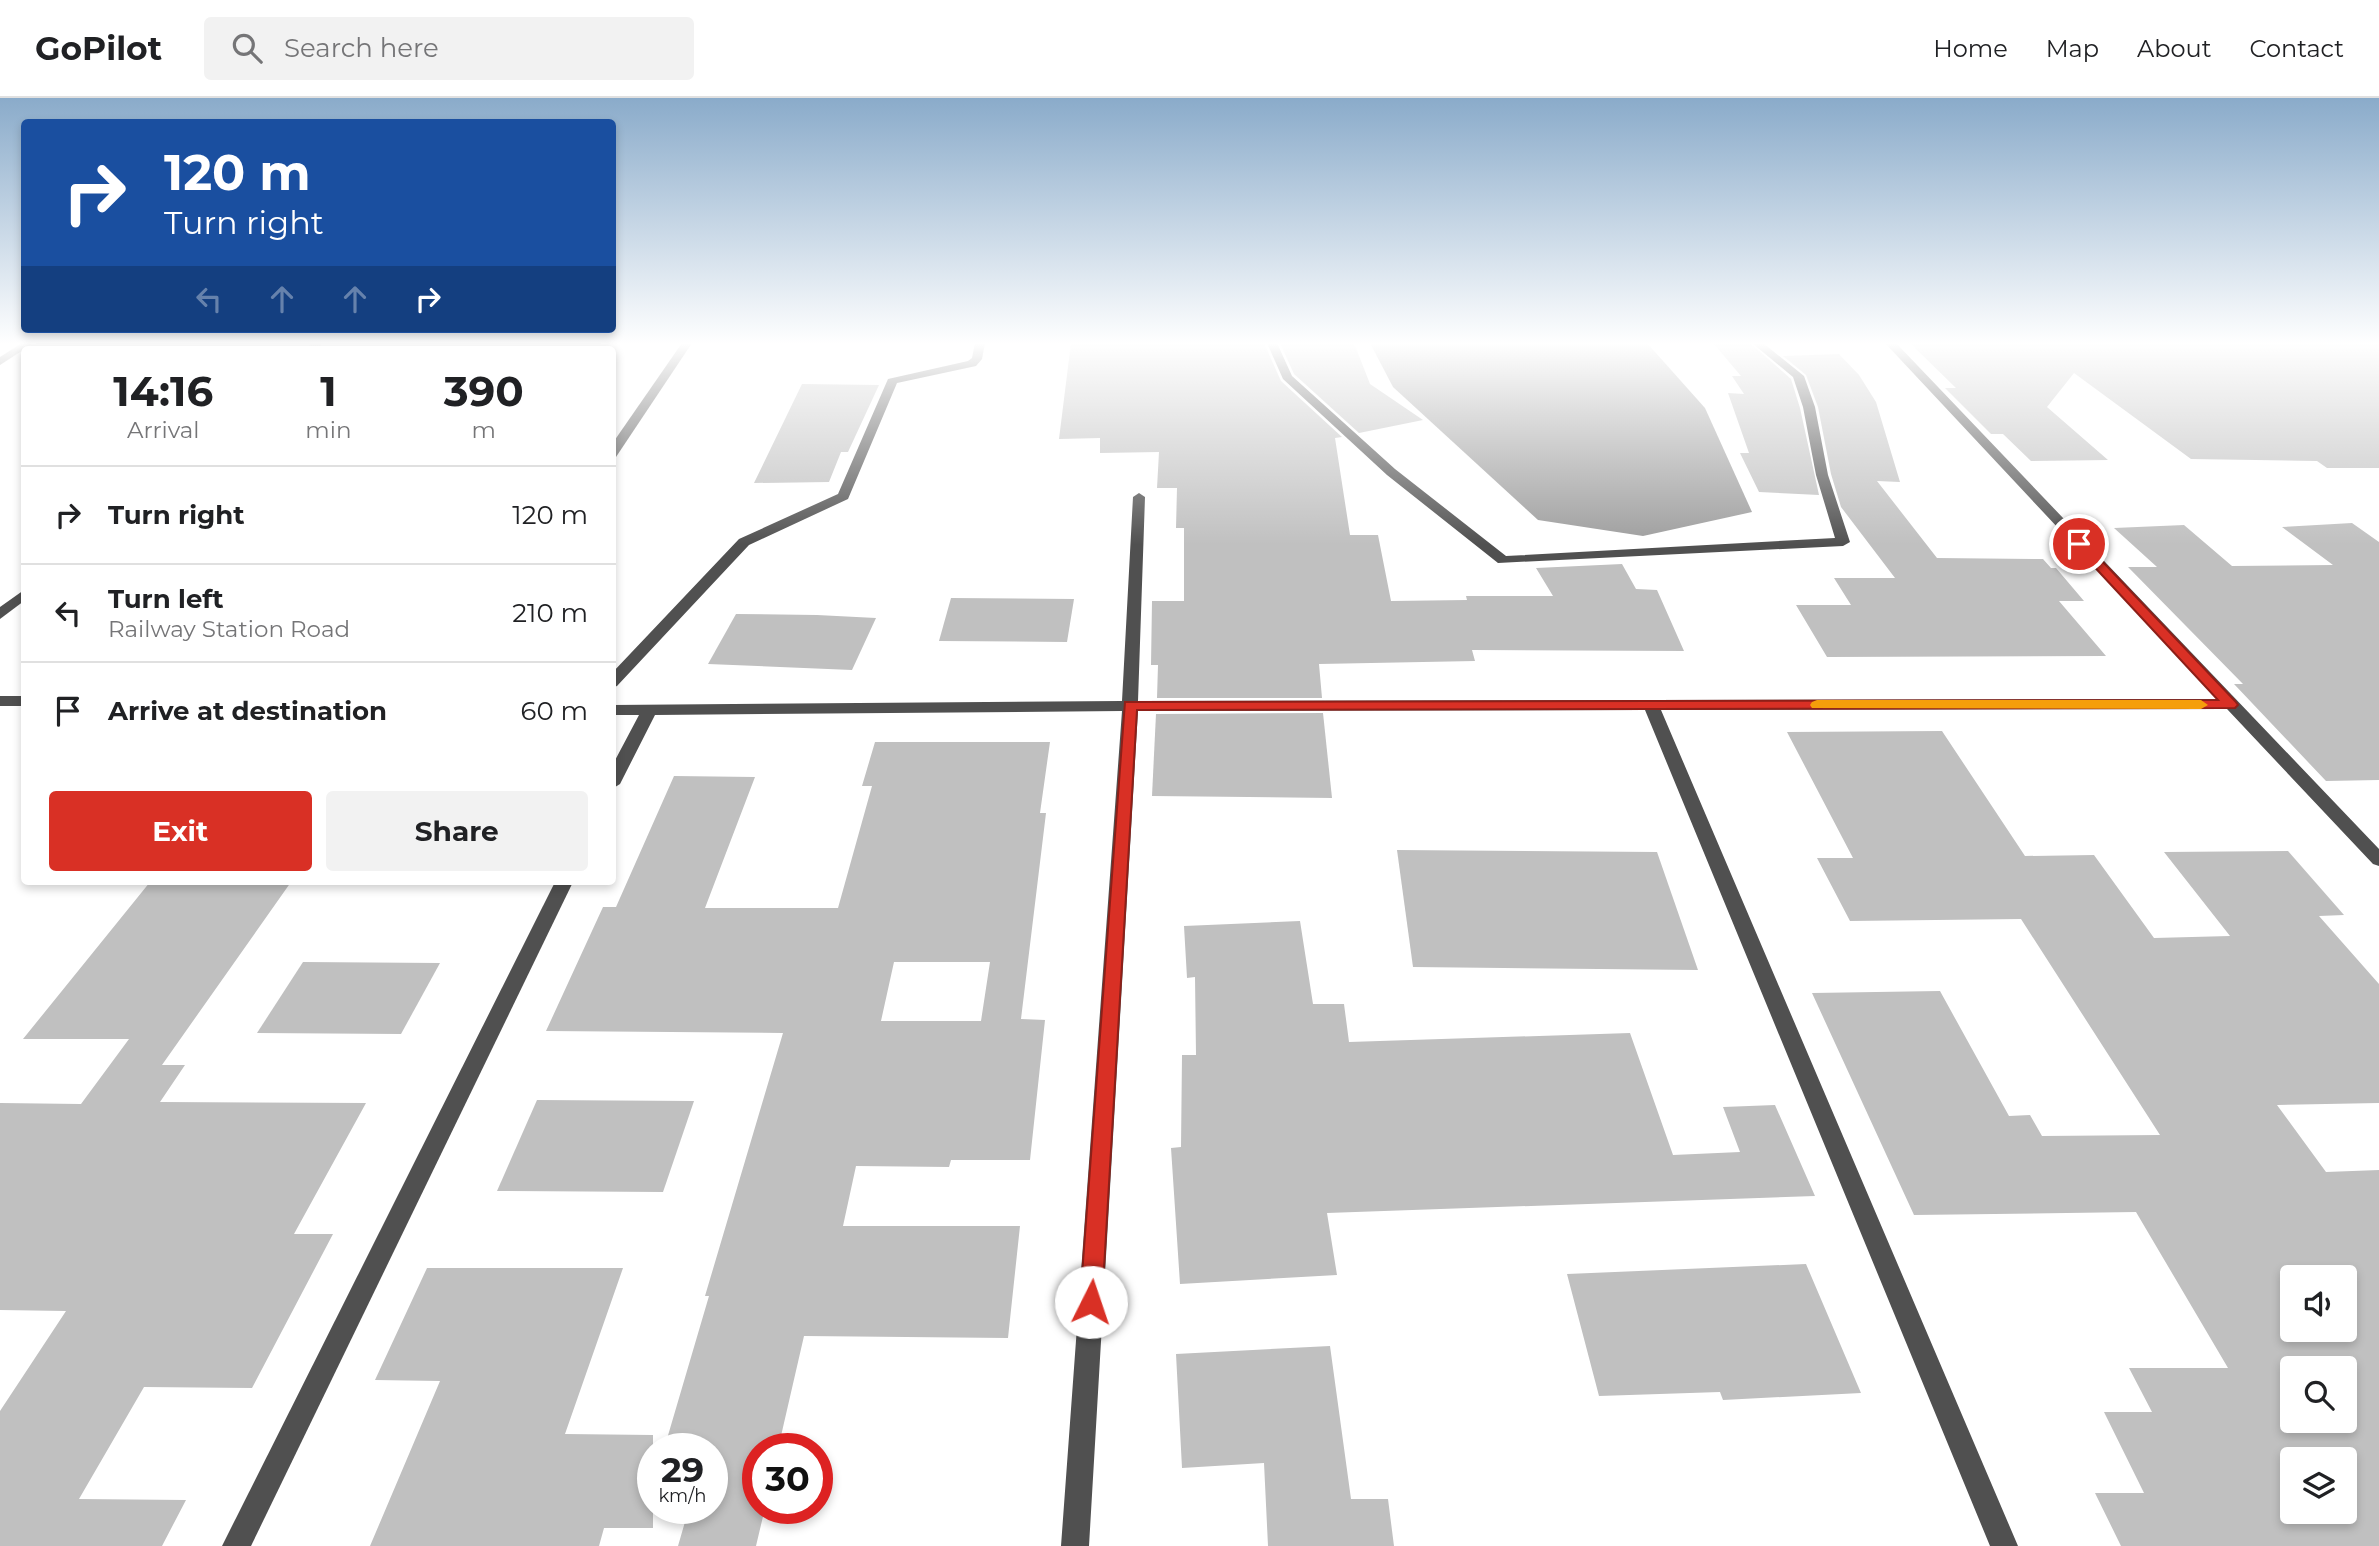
<!DOCTYPE html>
<html lang="en">
<head>
<meta charset="utf-8">
<style>
  :root { --surface:#fff; --page:#f2f2f2; --text:#202124; --muted:#757577; --line:#e0e0e0; --accent:#d93025 }
  body { margin:0; font-family:Montserrat,sans-serif; background:var(--page); color:var(--text); height:100vh; display:flex; flex-direction:column; font-size:26px; white-space:nowrap }
  * { box-sizing:border-box; margin:0 }
  p { font-size:23px; color:var(--muted) }
  .icon { flex:none; width:38px; height:38px; fill:none; stroke:currentColor; stroke-width:2; stroke-linecap:round; stroke-linejoin:round }
  .map { position:relative; flex:1; overflow:hidden }
  .side { position:absolute; left:21px; top:248px; width:595px; height:539px; display:flex; flex-direction:column; background:var(--surface); border-radius:7px; box-shadow:0 4px 10px #0003 }
  .side>* { flex:none }
  .hud { position:absolute; left:21px; top:21px; width:595px; height:214px; border-radius:7px; box-shadow:0 4px 10px #0003; background:#1a4fa0; color:#fff; overflow:hidden }
  .tools { position:absolute; left:2280px; top:1167px; display:grid; gap:14px }
  .tools a { display:grid; place-items:center; width:77px; height:77px; border-radius:7px; background:var(--surface); box-shadow:0 4px 10px #0003; font-size:35px }
  .speed { position:absolute; left:637px; top:1335px; display:flex; gap:14px; font-size:35px; font-weight:700; text-align:center }
  .speed>* { display:grid; place-content:center; width:91px; height:91px; border-radius:50%; background:var(--surface); box-shadow:0 4px 10px #0003; line-height:1 }
  .speed small { font-size:18px; font-weight:400 }
  .speed .limit { border:10px solid #d22; background:#fff; color:#111 }
  .pin { position:absolute; display:grid; place-items:center; width:60px; height:60px; color:#fff; margin:-30px; border:4px solid #fff; border-radius:50%; box-shadow:0 2px 7px #0007 }
  .me { position:absolute; width:77px; margin:-38px; rotate:4deg; stroke-linejoin:round; filter:drop-shadow(0 0 5px #0008) }
  .turn { display:flex; align-items:center; gap:24px; height:147px; padding:0 28px; font-size:32px }
  .turn .icon { width:91px; height:91px; stroke-width:2.5 }
  .turn b { display:block; font-size:49px; line-height:60px }
  .lanes { display:flex; align-items:center; height:66px; padding:0 28px; background:#0003; justify-content:center; gap:35px; direction:ltr }
  .lanes .off { opacity:.35 }
  .eta { display:flex; justify-content:space-evenly; align-items:center; height:119px; text-align:center }
  .eta b { font-size:42px; font-weight:700; line-height:49px }
  .button { display:flex; gap:14px; margin-top:auto; padding:14px 28px }
  .button a { flex:1; height:80px; border-radius:7px; background:var(--accent); color:#fff; font-size:28px; font-weight:700; line-height:80px; text-align:center }
  .button a+a { background:var(--page); color:var(--text) }
  ul { padding:0; list-style:none }
  li { display:flex; align-items:center; gap:21px; height:98px; padding:0 28px; border-top:2px solid var(--line) }
  li div { flex:1 }
  li b { display:block; font-size:26px }
  li em { font-style:normal }
  header { display:flex; align-items:center; gap:42px; box-sizing:border-box; height:98px; padding:0 35px; background:var(--surface); border-bottom:2px solid var(--line) }
  header strong { font-size:33px }
  nav { display:flex; gap:38px; margin-inline-start:auto; font-size:24px }
  .search { width:490px; height:63px; background:var(--page); display:flex; align-items:center; gap:18px; box-sizing:border-box; padding:0 24px; border-radius:7px; color:var(--muted); font-size:26px }
  .map>svg:first-child { display:block }
  .water { fill:#9e9e9e }
  .building { fill:#c0c0c0; fill-rule:evenodd }
  .lines { fill:none; stroke-linecap:round; stroke-linejoin:round }
  .minor { fill:#505050; fill-rule:evenodd }
  .route { fill:#d93025; stroke:#8d1f18; stroke-width:2 }
  .slow { fill:#f59e0b }
</style>
</head>
<body>
<header>
<strong>GoPilot</strong>
<div class="search"><svg class="icon" aria-label="search" viewBox="0 0 24 24"><circle cx="10" cy="10" r="6"/><path d="M15 15l6 6"/></svg>Search here</div>
<nav><a>Home</a><a>Map</a><a>About</a><a>Contact</a></nav>
</header>
<div class="map">
<svg width="2379" height="1448" viewBox="0 0 2379 1448">
  <rect width="100%" height="100%" fill="#fff"/>
  <!-- water -->
  <polygon class="water" points="1370,245 1647,245 1705,310 1752,414 1643,438 1538,422 1393,289"/>
  <!-- building -->
  <g class="building">
    <polygon points="1071,245 1264,245 1281,283 1342,339 1335,340 1350,437 1378,437 1391,503 1467,502 1466,498 1553,498 1536,470 1622,466 1636,491 1657,492 1684,553 1472,552 1475,563 1319,566 1322,600 1157,600 1158,567 1151,567 1152,503 1184,503 1184,430 1176,430 1177,390 1157,390 1159,354 1100,355 1100,340 1059,341"/>
    <polygon points="1280,245 1354,245 1370,286 1423,322 1359,335 1294,276"/>
    <polygon points="1713,245 1750,245 1791,281 1800,310 1819,397 1759,394 1740,355 1749,355 1728,295 1744,296 1732,278 1741,278"/>
    <polygon points="1910,245 2379,245 2379,370 2327,370 2317,363 2191,361 2074,275 2047,309 2108,362 2031,363 2003,336 1991,336 1945,290 1956,290"/>
    <polygon points="1839,256 1859,277 1876,304 1900,384 1877,383 1937,460 2043,461 2051,470 2056,470 2084,503 2059,503 2106,558 1827,559 1796,507 1851,507 1834,480 1895,480 1841,409 1831,376 1818,309 1806,277 1783,258"/>
    <polygon points="802,286 879,287 848,354 841,354 829,384 754,385"/>
    <polygon points="2352,425 2379,444 2379,682 2326,683 2234,586 2243,586 2128,469 2157,469 2114,430 2184,427 2232,468 2333,467 2282,429"/>
    <polygon points="951,500 1074,501 1067,544 939,543"/>
    <polygon points="736,516 817,517 876,520 852,572 708,566"/>
    <polygon points="1323,615 1332,700 1152,698 1156,616"/>
    <path d="M1942,633L2025,758L2094,757L2154,840L2230,838L2164,754L2288,753L2344,817L2319,818L2379,886V1005L2277,1007L2326,1074L2379,1072V1448H2121L2095,1395H2144L2104,1314H2152L2129,1270H2228L2136,1114L1914,1117L1812,895L1940,893L2009,1018L2030,1017L2042,1038L2160,1037L2021,821L1850,823L1817,760H1853L1787,634ZM2292,1180H2345V1232H2292ZM2292,1270H2345V1323H2292ZM2292,1362H2345V1414H2292Z"/>
    <path d="M875,644H1050L1040,715H1046L1021,921L1045,922L1030,1062H951L949,1069L856,1068L843,1128H1020L1008,1240L804,1238L778,1351H758V1410H765L756,1448H678L689,1410H712V1351H664L709,1198H705L783,935L546,933L603,809H616L674,678L755,679L705,810H838L872,688H862ZM894,864H990L981,923H881Z"/>
    <polygon points="1397,752 1657,754 1698,872 1413,869"/>
    <polygon points="150,784 291,784 162,967 185,967 160,1004 366,1005 294,1136 333,1136 252,1290 144,1289 79,1401 186,1402 162,1448 0,1448 0,1313 66,1213 0,1212 0,1005 81,1006 129,941 23,941"/>
    <polygon points="1300,823 1313,906 1344,906 1349,944 1630,935 1673,1057 1740,1054 1723,1009 1775,1007 1815,1098 1327,1115 1337,1177 1180,1186 1171,1050 1181,1049 1182,957 1196,957 1195,879 1187,880 1184,828"/>
    <polygon points="303,864 440,865 401,936 257,935"/>
    <polygon points="537,1002 694,1003 663,1094 497,1093"/>
    <polygon points="1806,1166 1861,1295 1723,1302 1720,1294 1599,1298 1567,1176"/>
    <polygon points="427,1170 623,1170 565,1336 653,1337 653,1430 604,1430 599,1448 370,1448 440,1283 375,1282"/>
    <polygon points="1330,1248 1351,1401 1388,1401 1394,1448 1268,1448 1264,1365 1182,1370 1176,1256"/>
  </g>
  <g class="lines">
    <!-- minor -->
    <g class="minor">
      <polygon points="22,245 34,245 0,267 0,259"/>
      <polygon points="312,245 323,245 316,252 304,252"/>
      <polygon points="682,245 692,245 616,359 612,360 612,346"/>
      <polygon points="975,245 985,245 982,261 976,268 897,285 848,401 749,447 617,588 612,590 612,575 739,441 838,396 888,281 968,263 972,260"/>
      <polygon points="1267,245 1277,245 1292,278 1395,371 1506,458 1835,440 1816,377 1803,309 1793,279 1752,245 1763,245 1804,278 1815,309 1828,377 1850,444 1843,448 1498,465 1387,377 1283,281"/>
      <polygon points="1885,245 1896,245 2379,751 2379,768 2373,766 2227,611 1661,612 2018,1448 1990,1448 1645,612 1138,613 1089,1448 1061,1448 1122,613 655,617 620,686 612,691 612,668 639,617 612,617 612,607 1122,603 1133,399 1139,395 1145,399 1138,603 2218,601"/>
      <polygon points="24,492 24,503 0,521 0,509"/>
      <rect x="0" y="598" width="24" height="10"/>
      <polygon points="555,784 573,784 251,1448 222,1448"/>
    </g>
  </g>
  <!-- sky -->
  <linearGradient id="sky" x2="0" y2="1"><stop stop-color="#8aabca"/><stop offset="0.55" stop-color="#fff"/><stop offset="1" stop-color="#fff" stop-opacity="0"/></linearGradient>
  <rect width="2379" height="447" fill="url(#sky)"/>
  <!-- route -->
  <polygon class="route" points="2079,442 2083,443 2235,603 2238,607 2235,610 1137,612 1102,1204 1098,1211 1091,1214 1083,1211 1080,1204 1125,604 2218,602 2075,448 2073,446"/>
  <!-- slow -->
  <polygon class="slow" points="1817,602 2201,602 2208,607 2201,611 1812,610 1810,607 1812,604"/>
</svg>
<div class="tools">
<a><svg class="icon" aria-label="sound" viewBox="0 0 24 24"><path d="M4 9h4l5-4v14l-5-4H4zM17 9q2 3 0 6"/></svg></a>
<a><svg class="icon" aria-label="search" viewBox="0 0 24 24"><circle cx="10" cy="10" r="6"/><path d="M15 15l6 6"/></svg></a>
<a><svg class="icon" aria-label="layers" viewBox="0 0 24 24"><path d="M12 4l9 5-9 5-9-5zM3 14l9 5 9-5"/></svg></a>
</div>
<div class="speed"><div>29<small>km/h</small></div><div class="limit">30</div></div>
<div class="pin" style="left:2079px;top:446px;background:#d93025"><svg class="icon" aria-label="arrive" viewBox="0 0 24 24"><path d="M6 21V4h12l-3 4 3 4H6"/></svg></div>
<svg class="me" style="left:1091px;top:1204px" viewBox="-20 -20 40 40"><circle r="19" fill="#fff"/><path d="M0-13L10 11 0 6-10 11z" fill="#d93025"/></svg>
<div class="hud">
<div class="turn"><svg class="icon" aria-label="right" viewBox="0 0 24 24"><path d="M7 20v-9h11M14 6l5 5-5 5"/></svg><div><b>120 m</b>Turn right</div></div>
<div class="lanes"><svg class="icon off" aria-label="left" viewBox="0 0 24 24"><path d="M17 20v-9H6M10 6l-5 5 5 5"/></svg><svg class="icon off" aria-label="ahead" viewBox="0 0 24 24"><path d="M12 20V5M6 11l6-6 6 6"/></svg><svg class="icon off" aria-label="ahead" viewBox="0 0 24 24"><path d="M12 20V5M6 11l6-6 6 6"/></svg><svg class="icon" aria-label="right" viewBox="0 0 24 24"><path d="M7 20v-9h11M14 6l5 5-5 5"/></svg></div>
</div>
<section class="side">
<div class="eta">
<div><b>14:16</b><p>Arrival</p></div>
<div><b>1</b><p>min</p></div>
<div><b>390</b><p>m</p></div>
</div>
<ul>
<li><svg class="icon" aria-label="right" viewBox="0 0 24 24"><path d="M7 20v-9h11M14 6l5 5-5 5"/></svg><div><b>Turn right</b></div><em>120 m</em></li>
<li><svg class="icon" aria-label="left" viewBox="0 0 24 24"><path d="M17 20v-9H6M10 6l-5 5 5 5"/></svg><div><b>Turn left</b><p>Railway Station Road</p></div><em>210 m</em></li>
<li><svg class="icon" aria-label="arrive" viewBox="0 0 24 24"><path d="M6 21V4h12l-3 4 3 4H6"/></svg><div><b>Arrive at destination</b></div><em>60 m</em></li>
</ul>
<div class="button"><a>Exit</a><a>Share</a></div>
</section>
</div>
</body>
</html>
